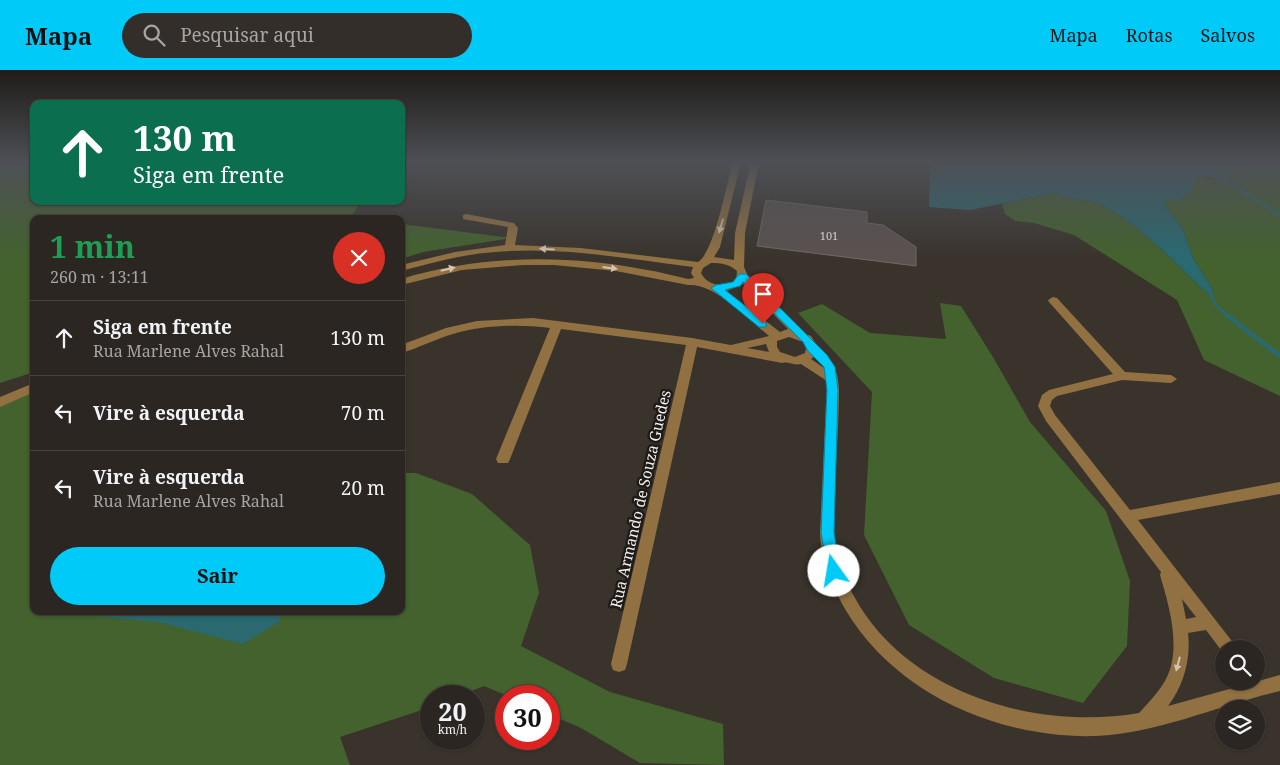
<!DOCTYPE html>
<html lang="pt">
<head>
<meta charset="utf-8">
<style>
  :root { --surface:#2b2621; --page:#332e2a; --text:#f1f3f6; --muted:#a6a5a5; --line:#47433f; --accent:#00cbf8 }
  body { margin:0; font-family:"Noto Serif",serif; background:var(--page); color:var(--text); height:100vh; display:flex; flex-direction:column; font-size:19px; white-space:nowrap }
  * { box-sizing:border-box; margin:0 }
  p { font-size:16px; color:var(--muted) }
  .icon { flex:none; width:28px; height:28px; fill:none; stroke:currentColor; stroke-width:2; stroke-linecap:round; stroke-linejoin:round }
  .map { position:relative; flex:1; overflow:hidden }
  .drawer { position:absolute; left:30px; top:145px; width:375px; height:400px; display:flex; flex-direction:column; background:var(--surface); border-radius:10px; box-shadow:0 1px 4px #0004,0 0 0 1px var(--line) }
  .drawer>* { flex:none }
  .guide { position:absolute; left:30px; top:30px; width:375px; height:105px; border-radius:10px; box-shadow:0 1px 4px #0004,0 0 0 1px var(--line); background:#0b6e4f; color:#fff; overflow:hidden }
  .fabs { position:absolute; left:1215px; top:570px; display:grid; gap:10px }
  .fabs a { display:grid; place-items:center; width:50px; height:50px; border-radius:50%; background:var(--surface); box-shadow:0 1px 4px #0004,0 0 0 1px var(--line); font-size:25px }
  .speed { position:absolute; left:420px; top:615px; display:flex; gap:10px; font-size:25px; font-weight:700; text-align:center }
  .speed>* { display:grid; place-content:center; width:65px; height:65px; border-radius:50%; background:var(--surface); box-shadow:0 1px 4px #0004,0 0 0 1px var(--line); line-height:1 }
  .speed small { font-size:12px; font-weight:400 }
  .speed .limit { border:8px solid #d22; background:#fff; color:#111 }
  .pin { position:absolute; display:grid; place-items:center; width:42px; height:42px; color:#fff; margin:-51px -21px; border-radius:50% 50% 50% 0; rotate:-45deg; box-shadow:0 0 5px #0007 }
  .pin .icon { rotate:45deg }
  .me { position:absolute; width:55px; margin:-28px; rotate:347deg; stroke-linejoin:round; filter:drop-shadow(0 0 4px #0008) }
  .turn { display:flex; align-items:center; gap:18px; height:105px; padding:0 20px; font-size:22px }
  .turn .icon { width:65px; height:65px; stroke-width:2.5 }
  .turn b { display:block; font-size:35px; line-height:42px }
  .round { display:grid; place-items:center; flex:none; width:52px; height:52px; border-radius:26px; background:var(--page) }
  .summary { display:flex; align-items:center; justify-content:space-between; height:85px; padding:0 20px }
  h1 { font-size:30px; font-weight:700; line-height:38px; color:#1e9e55 }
  .button { display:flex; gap:10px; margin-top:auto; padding:10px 20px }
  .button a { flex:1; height:58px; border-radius:30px; background:var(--accent); color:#111; font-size:20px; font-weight:700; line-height:58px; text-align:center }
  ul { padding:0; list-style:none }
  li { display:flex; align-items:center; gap:15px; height:75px; padding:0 20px; border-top:1px solid var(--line) }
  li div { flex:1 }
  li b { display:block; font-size:19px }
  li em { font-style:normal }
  header { display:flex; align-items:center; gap:30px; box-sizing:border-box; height:70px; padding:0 25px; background:var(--accent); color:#111 }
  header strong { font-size:24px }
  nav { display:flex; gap:28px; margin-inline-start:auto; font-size:18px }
  .search { width:350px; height:45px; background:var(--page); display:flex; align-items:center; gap:12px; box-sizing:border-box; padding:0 18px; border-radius:28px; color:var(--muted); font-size:19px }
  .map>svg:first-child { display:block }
  .green { fill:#43622e }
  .water { fill:#2a6970 }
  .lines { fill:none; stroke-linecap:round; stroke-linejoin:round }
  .stream-far1 { stroke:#2a6970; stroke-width:3 }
  .stream { stroke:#2a6970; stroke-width:4.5 }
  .building { fill:#5b514f; stroke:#736866 }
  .minor { fill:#917142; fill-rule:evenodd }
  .oneway { fill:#d1c4b0 }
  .route { fill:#00cbf8; stroke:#0084a1 }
  .labels { text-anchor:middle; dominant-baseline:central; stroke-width:5; stroke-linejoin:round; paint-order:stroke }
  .far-number-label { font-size:11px; fill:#cec8c5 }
  .street-label { font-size:15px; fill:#f4f0ec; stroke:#1e1b18 }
</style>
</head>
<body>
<header>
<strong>Mapa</strong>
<div class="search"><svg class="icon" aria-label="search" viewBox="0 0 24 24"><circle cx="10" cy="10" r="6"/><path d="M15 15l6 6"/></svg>Pesquisar aqui</div>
<nav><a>Mapa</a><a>Rotas</a><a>Salvos</a></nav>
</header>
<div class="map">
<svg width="1280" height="695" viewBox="0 0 1280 695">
  <rect width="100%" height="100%" fill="#39332c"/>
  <!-- green -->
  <g class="green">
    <polygon points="0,92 34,92 34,131 362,131 350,148 356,149 34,149 34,302 0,313"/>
    <path d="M1280,93V326L1204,290L1177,230L1074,165L1034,153L1015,151L1005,144L1002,134L1054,123C1069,132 1086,127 1102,135C1142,156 1173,192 1206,222L1212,224L1214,222L1193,188L1183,159L1166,136L1165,130H1180L1192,120L1194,106L1202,105L1213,110L1230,101Z"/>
    <polygon points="401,154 512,168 423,182 401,189"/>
    <polygon points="940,233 961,236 993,287 1030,352 1106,441 1130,511 1127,576 1083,633 994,608 909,555 864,465 872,322 798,243 822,234 870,263 946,269"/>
    <polygon points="34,320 34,541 401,541 401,403 416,403 472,424 530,475 539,523 521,576 610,622 723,654 724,695 640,693 581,658 549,644 549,626 508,626 484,616 458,626 431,626 431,637 340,667 350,695 0,695 0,334"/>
  </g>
  <!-- water -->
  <g class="water">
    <path d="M930,92H1280V93L1230,101V108L1228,113L1202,105L1195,106L1192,120L1180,130L1165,131L1166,136L1183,159L1193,188L1214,222L1212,224L1206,222C1173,192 1142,156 1102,135C1086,127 1069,132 1054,123L970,140L929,137Z"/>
    <polygon points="42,541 281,541 280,551 243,574 158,552"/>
  </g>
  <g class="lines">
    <!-- stream-far1 -->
    <g class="stream-far1">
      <polyline points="1224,110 1280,145"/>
      <polyline points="1209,220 1215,234 1229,247"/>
    </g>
    <!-- stream -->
    <polyline class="stream" points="1228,246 1280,286"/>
  </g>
  <!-- building -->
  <polygon class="building" points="766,130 867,142 867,153 883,155 916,177 916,196 757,176"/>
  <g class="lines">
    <!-- minor -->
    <g class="minor">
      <path d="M733,92H741L720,177L714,187L734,190L735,163L751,92H759L745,163L744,197L747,204L805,264L811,266C824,289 838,287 839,320C839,358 835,395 835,433C835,447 832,462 835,475C864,608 1017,664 1139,643C1149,632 1159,622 1166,609C1182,578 1169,536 1160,505L1161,502L1046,351L1038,336L1042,325L1049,320L1113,304L1049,232L1048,230L1053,227L1057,228L1125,302L1171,305L1177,309L1171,313L1122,310L1057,326L1052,330L1050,336L1055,345L1130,440L1280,412V424L1138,450L1238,579H1224V584L1206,560L1188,563C1191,589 1184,615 1168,636L1280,605V621C1219,635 1159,663 1096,666C999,669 895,624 845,539C833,517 821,490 820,464L827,311L801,294C794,296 789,291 782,293L697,277L627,594L625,600L619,602L613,600L611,594L686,275L561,259L510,389L508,393H498L496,389L550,258C519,254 483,255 453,264C435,269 419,278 401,283V275L446,258L477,251L533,248L692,268L731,275L769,266C748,249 715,213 688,215L616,201L554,195H523L462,200L401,215V209C482,185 564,184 647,200C661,202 674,206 688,209L694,208L691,203L693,197C628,189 561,176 495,182C463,184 432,193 401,201V195L455,182L505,175L508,157L463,149V145L466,144L514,153L518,158L515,175L581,178L698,192C714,183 727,112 733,92ZM711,193C722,193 729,194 737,201L736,210C724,217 708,217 701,203L703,198ZM744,214L788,259L780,262L726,221ZM789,267L803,272L806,279L805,283L795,287L780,282L777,277V271ZM766,274L769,282L747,278ZM815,286L824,298L811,289ZM1182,529L1196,547L1186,549Z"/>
      <polygon points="34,313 34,322 0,337 0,327"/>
    </g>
  </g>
  <!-- one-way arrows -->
  <defs><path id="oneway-solid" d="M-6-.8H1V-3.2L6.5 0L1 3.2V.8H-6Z" transform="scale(1.25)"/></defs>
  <g class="oneway">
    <use href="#oneway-solid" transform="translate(721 156) rotate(106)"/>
    <use href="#oneway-solid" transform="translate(547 179) rotate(-177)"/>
    <use href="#oneway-solid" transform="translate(610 198) rotate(7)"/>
    <use href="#oneway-solid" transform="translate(448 199) rotate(-13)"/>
    <use href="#oneway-solid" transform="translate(1178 594) rotate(105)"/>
  </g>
  <!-- sky -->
  <linearGradient id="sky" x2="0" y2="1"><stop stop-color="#1f1c18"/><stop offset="0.49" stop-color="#4e5056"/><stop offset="1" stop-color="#4e5056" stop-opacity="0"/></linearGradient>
  <rect width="1280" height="189" fill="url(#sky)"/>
  <!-- route -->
  <polygon class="route" points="739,204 746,204 827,285 835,297 838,320 834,463 841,501 839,506 834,507 830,506 828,501 821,463 827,320 824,297 808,281 803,272 743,212 740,216 725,220 766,252 766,257 759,257 711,218 716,215 733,212"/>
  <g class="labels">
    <!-- far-number labels -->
    <g class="far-number-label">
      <text x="829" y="165">101</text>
    </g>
    <!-- street labels -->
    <g class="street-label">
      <text transform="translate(640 429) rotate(-77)">Rua Armando de Souza Guedes</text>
    </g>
  </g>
</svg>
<div class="fabs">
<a><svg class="icon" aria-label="search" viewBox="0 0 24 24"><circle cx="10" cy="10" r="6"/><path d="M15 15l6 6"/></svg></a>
<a><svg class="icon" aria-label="layers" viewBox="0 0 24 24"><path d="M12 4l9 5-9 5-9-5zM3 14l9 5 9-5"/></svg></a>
</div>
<div class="speed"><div>20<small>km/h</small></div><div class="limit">30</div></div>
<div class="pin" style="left:763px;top:254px;background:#d93025"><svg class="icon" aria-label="arrive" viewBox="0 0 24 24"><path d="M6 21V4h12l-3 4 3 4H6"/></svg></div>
<svg class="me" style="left:834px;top:501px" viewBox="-20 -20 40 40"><circle r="19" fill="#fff"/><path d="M0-13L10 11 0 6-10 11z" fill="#00cbf8"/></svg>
<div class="guide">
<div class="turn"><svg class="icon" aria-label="ahead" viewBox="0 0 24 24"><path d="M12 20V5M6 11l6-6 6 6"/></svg><div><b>130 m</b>Siga em frente</div></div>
</div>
<section class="drawer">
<div class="summary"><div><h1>1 min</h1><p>260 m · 13:11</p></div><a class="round" style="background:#d93025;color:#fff"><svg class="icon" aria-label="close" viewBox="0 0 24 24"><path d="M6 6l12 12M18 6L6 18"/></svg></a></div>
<ul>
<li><svg class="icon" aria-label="ahead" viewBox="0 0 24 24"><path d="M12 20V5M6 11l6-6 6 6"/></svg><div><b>Siga em frente</b><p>Rua Marlene Alves Rahal</p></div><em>130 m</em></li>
<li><svg class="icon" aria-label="left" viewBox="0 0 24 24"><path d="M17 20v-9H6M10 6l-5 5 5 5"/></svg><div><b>Vire à esquerda</b></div><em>70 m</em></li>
<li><svg class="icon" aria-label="left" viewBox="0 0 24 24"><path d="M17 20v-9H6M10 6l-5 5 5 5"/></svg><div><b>Vire à esquerda</b><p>Rua Marlene Alves Rahal</p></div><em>20 m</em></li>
</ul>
<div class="button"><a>Sair</a></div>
</section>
</div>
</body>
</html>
